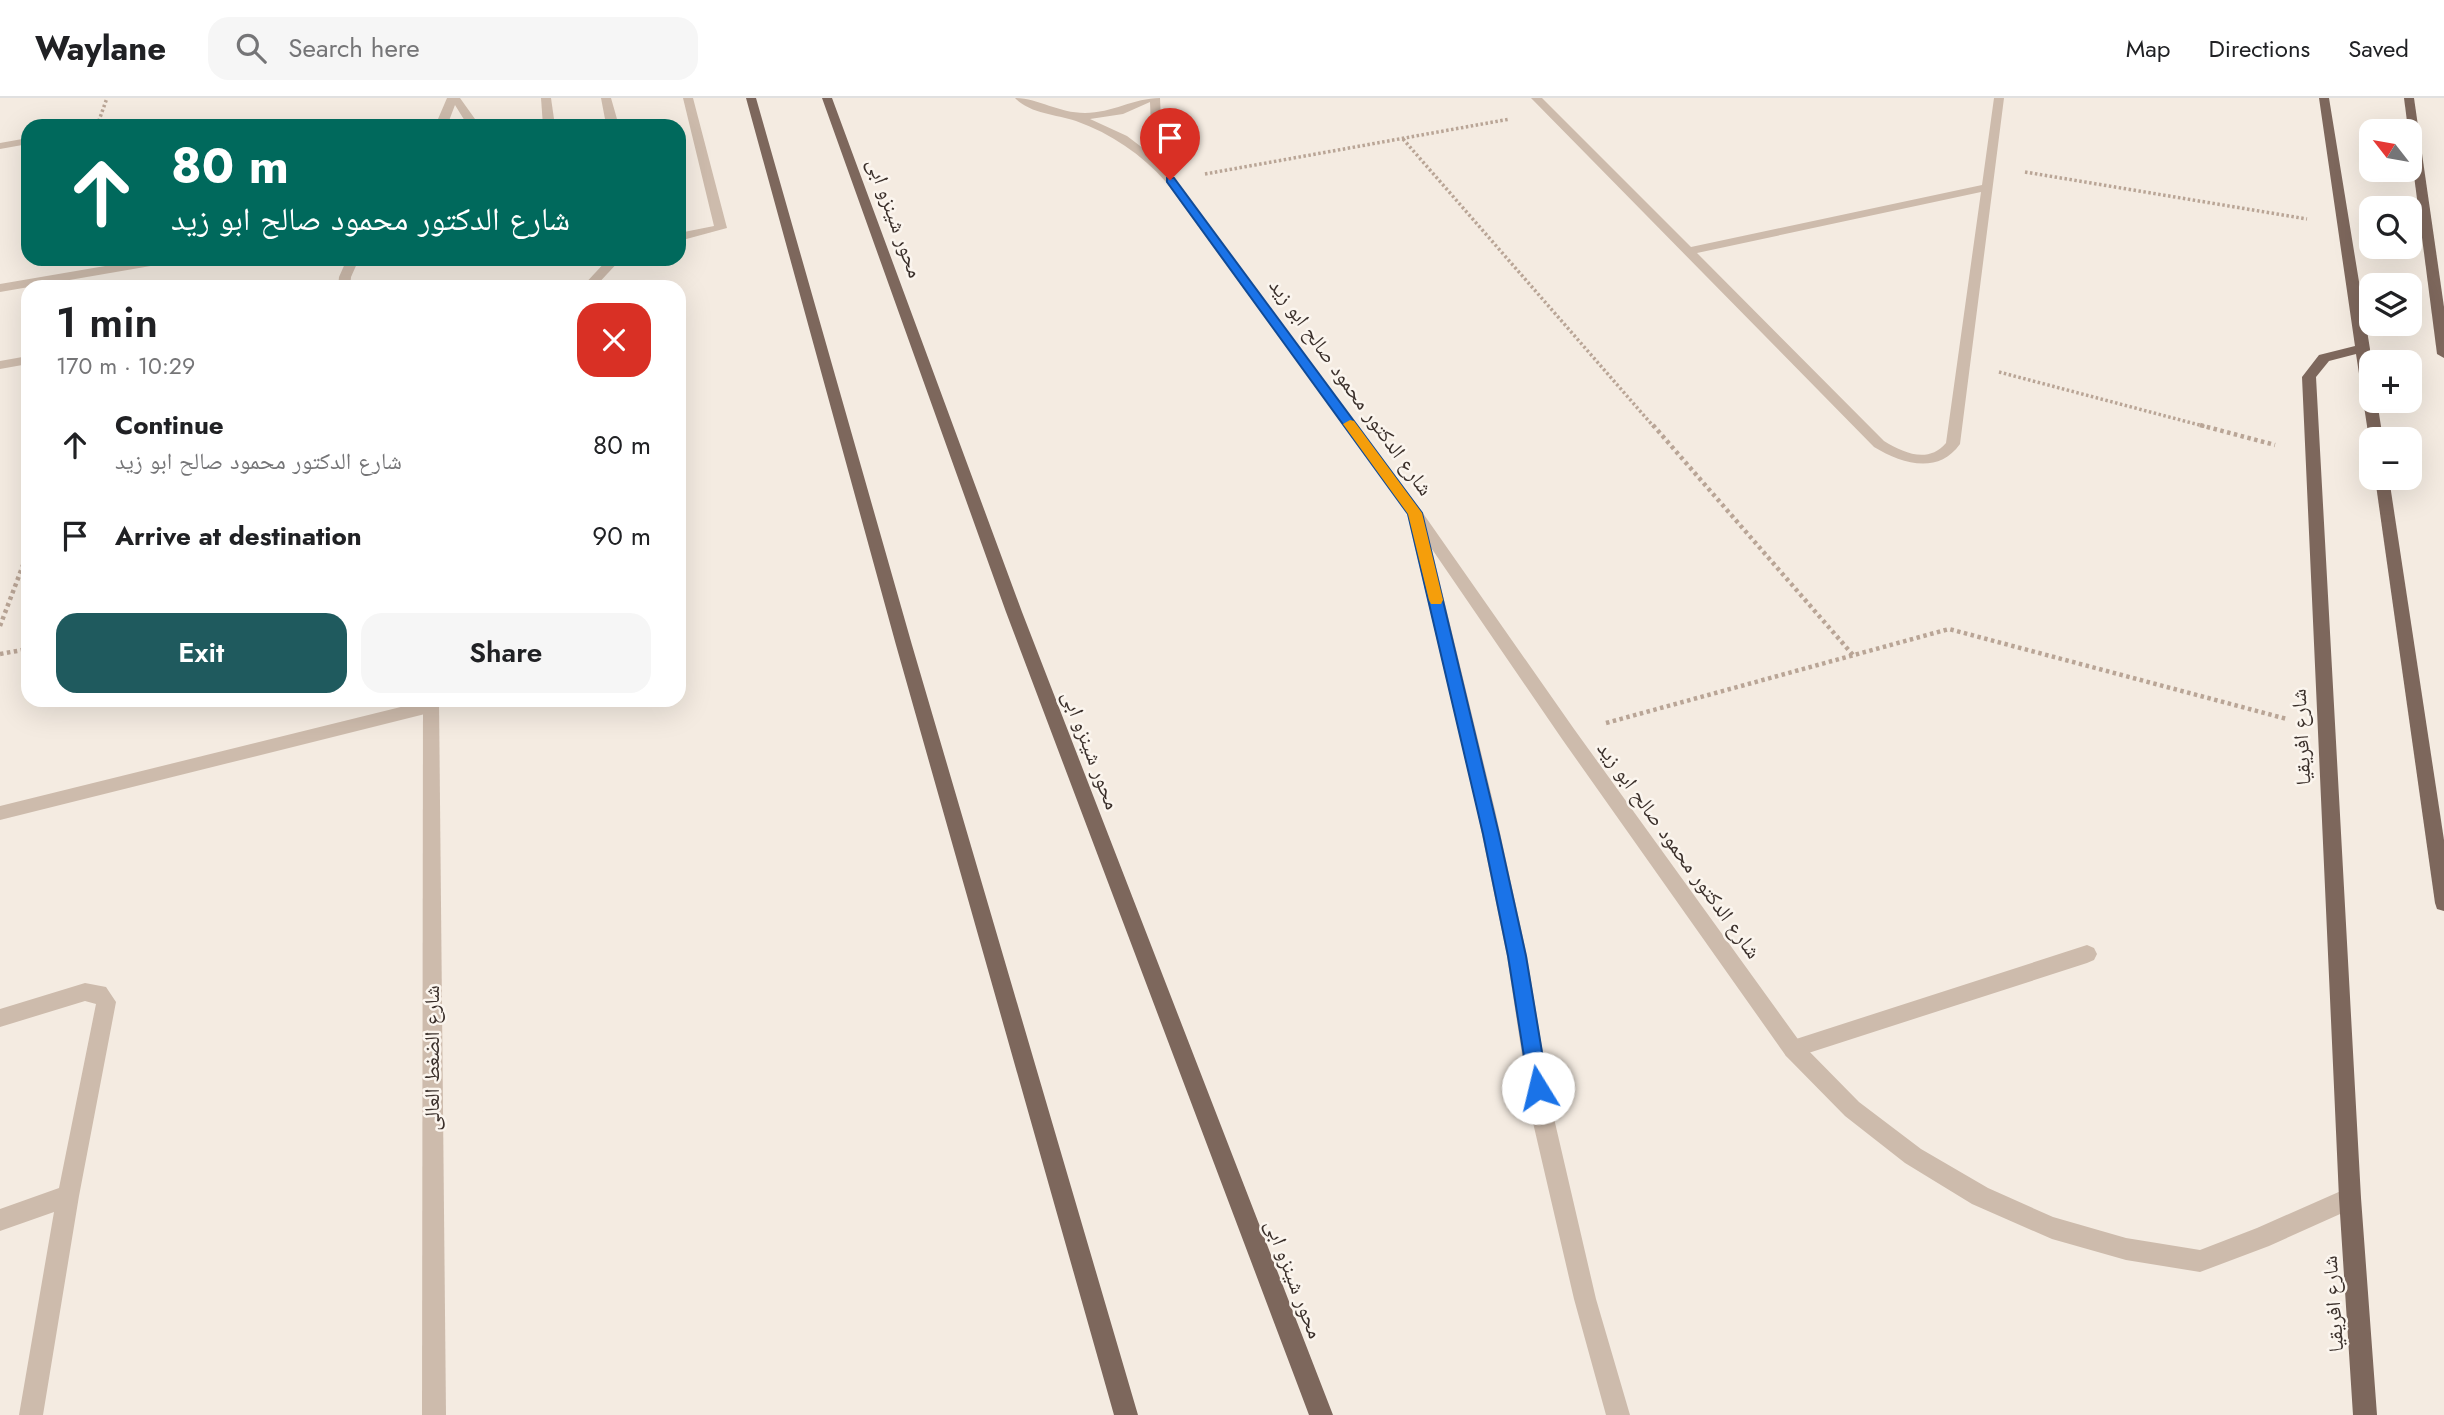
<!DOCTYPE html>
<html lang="en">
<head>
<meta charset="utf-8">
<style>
  :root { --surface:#fff; --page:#f6f6f6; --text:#202124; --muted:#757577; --line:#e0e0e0; --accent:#1f5a5e }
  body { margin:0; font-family:Jost,"Noto Naskh Arabic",sans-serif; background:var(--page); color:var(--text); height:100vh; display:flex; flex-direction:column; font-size:26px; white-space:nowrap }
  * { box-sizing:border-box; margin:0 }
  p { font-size:23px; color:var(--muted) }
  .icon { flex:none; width:38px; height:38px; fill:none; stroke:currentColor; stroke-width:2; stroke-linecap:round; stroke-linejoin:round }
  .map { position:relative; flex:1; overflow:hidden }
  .side { position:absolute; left:21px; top:182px; width:665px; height:427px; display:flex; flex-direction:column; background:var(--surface); border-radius:21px; box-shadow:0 7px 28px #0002 }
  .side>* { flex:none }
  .top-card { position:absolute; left:21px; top:21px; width:665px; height:147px; border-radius:21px; box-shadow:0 7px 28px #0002; background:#00695c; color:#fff; overflow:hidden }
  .needle { width:46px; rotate:301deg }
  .fabs { position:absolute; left:2359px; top:21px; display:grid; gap:14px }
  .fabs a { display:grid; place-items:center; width:63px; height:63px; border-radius:14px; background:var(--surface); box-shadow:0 7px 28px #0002; font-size:35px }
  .pin { position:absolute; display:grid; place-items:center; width:60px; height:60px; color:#fff; margin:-72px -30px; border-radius:50% 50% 50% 0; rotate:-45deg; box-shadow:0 0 7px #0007 }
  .pin .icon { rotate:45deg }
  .me { position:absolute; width:77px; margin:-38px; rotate:351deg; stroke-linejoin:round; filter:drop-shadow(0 0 5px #0008) }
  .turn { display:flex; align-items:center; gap:24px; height:147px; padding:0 35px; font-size:32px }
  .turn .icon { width:91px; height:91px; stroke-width:2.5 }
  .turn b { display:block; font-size:49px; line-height:60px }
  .round { display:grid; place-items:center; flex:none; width:74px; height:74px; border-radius:21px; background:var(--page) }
  .summary { display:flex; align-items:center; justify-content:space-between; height:119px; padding:0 35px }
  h1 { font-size:42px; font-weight:600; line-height:52px }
  .action { display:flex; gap:14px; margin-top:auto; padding:14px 35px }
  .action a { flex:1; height:80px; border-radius:21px; background:var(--accent); color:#fff; font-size:28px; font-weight:600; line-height:80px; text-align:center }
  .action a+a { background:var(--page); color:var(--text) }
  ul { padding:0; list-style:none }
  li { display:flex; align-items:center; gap:21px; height:91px; padding:0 35px }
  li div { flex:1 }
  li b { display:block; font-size:26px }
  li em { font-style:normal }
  header { display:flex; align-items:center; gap:42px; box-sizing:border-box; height:98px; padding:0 35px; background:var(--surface); border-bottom:2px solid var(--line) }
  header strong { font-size:33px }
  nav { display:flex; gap:38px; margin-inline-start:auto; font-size:24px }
  .search { width:490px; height:63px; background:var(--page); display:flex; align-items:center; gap:18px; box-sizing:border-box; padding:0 24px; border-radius:21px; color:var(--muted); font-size:26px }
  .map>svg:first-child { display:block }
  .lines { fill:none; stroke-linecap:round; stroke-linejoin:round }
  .path-far1 { stroke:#b9a596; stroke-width:3.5; stroke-dasharray:2.5 2.5; stroke-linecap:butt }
  .path { stroke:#b9a596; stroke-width:4.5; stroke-dasharray:3.5 3.5; stroke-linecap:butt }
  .service { fill:#cdbbac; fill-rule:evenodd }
  .minor { fill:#cdbbac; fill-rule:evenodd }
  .tertiary { fill:#cdbbac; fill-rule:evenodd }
  .primary { fill:#7d675c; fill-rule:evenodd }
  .route { fill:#1a73e8; stroke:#114b97; stroke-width:2 }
  .slow { fill:#f59e0b }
  .labels { text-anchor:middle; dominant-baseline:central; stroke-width:5; stroke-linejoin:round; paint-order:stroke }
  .street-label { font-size:21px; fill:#3b302b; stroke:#fbf5ee }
</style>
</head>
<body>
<header>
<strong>Waylane</strong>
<div class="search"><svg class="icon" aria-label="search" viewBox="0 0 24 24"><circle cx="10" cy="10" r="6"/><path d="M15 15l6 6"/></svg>Search here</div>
<nav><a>Map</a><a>Directions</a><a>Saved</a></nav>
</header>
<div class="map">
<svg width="2444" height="1317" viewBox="0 0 2444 1317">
  <rect width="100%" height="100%" fill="#f4ebe1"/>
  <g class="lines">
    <!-- path-far1 -->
    <g class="path-far1">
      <polyline points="97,28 107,0"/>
      <polyline points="1403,41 1654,329"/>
      <polyline points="2025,74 2307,121"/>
      <polyline points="1205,76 1510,21"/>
      <polyline points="1999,274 2207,329"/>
    </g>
    <!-- path -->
    <g class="path">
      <polyline points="1653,327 1853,557"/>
      <polyline points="2200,327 2275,347"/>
      <polyline points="0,528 28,454"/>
      <polyline points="0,556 28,551"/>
      <polyline points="1606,625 1949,531 2287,621"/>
    </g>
    <!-- service -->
    <g class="service">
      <polygon points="541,0 551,0 555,28 543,28"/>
      <polygon points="601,0 611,0 617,21 612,28 600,28 605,21"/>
      <polygon points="683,0 693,0 727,130 679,143 679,135 714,128"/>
      <polygon points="2087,847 2094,850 2097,856 2094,862 2087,865 1793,960 1786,958 1783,951 1786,944 1793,942"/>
    </g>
    <!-- minor -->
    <g class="minor">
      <path d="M1015,0C1038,0 1058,15 1085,15C1112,15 1134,0 1160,0L1163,68L1420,411L1574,631L1800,944L1859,1004L1921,1051L1988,1090L2053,1119L2126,1140L2200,1152L2257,1130L2350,1089L2358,1092L2361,1100L2358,1108L2269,1148L2200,1174L2126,1162L2052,1141L1972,1106L1905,1065L1845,1018L1786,958L1562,641L1410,419L1166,84C1141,56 1112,36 1076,23C1055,16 1031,16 1015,0ZM1150,4L1152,57L1127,38L1090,21L1123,16Z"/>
      <path d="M1531,0H1542L1691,149L1982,87L1994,0H2004L1960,346C1938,377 1902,366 1874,349ZM1981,94L1946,345C1928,366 1904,355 1884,343L1697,155Z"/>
      <polygon points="28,40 28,46 0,51 0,45"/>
      <polygon points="146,161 174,161 168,165 0,194 0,186"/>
      <polygon points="28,258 28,266 0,271 0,263"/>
      <polygon points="429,602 437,603 439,608 437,613 0,722 0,708"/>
      <polygon points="85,885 106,889 116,904 79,1098 43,1317 19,1317 54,1114 0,1133 0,1111 59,1090 96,906 85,903 0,929 0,911"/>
    </g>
    <!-- tertiary -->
    <g class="tertiary">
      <polygon points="447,0 460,0 480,28 468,28 455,7 447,28 435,28"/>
      <polygon points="347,161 359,161 351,179 350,189 338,189 339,179"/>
      <polygon points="608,161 621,161 595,189 582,189"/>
      <polygon points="1415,410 1423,415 1495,712 1527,858 1553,1016 1596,1201 1630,1317 1606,1317 1574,1201 1531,1016 1507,858 1477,712 1407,415"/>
      <polygon points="423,602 439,602 446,1317 422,1317"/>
    </g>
    <!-- primary -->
    <g class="primary">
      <polygon points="746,0 756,0 912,547 1138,1317 1114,1317 896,547"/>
      <polygon points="822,0 832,0 1022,514 1333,1317 1309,1317 1006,514"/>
      <polygon points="2319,0 2329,0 2370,251 2371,303 2377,303 2383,341 2371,341 2371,344 2369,341 2356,256 2329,263 2316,279 2361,1100 2377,1317 2353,1317 2339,1100 2302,279 2319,257 2355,248"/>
      <polygon points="2404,0 2414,0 2444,209 2444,260 2437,256"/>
      <polygon points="2375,380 2389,380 2444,742 2444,813 2437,811 2435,805"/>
    </g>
  </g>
  <!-- route -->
  <polygon class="route" points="1167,80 1174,80 1422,415 1499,736 1526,858 1548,990 1545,996 1538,999 1531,996 1529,990 1508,858 1483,736 1408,416 1167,84"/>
  <!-- slow -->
  <polygon class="slow" points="1350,322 1354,323 1422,415 1443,502 1441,506 1431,506 1429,502 1408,416 1343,326"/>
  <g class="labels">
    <!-- street labels -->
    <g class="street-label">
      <text transform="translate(895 120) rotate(70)">محور شينزو ابى</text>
      <text transform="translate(1351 289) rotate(54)">شارع الدكتور محمود صالح ابو زيد</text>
      <text transform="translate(2301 639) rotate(-93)">شارع افريقيا</text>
      <text transform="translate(1091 652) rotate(69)">محور شينزو ابى</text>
      <text transform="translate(1679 752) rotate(54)">شارع الدكتور محمود صالح ابو زيد</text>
      <text transform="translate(432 960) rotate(-90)">شارع الضغط العالى</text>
      <text transform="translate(1294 1181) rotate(69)">محور شينزو ابى</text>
      <text transform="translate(2333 1206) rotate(-94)">شارع افريقيا</text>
    </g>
  </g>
</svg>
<div class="fabs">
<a><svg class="needle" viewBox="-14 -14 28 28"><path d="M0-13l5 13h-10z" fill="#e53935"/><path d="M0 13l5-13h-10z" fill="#757577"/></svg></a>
<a><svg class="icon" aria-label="search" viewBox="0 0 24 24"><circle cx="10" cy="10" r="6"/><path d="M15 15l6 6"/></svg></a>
<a><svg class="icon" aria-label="layers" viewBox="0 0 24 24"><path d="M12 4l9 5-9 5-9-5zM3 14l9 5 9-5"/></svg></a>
<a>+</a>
<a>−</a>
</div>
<div class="pin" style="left:1170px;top:82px;background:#d93025"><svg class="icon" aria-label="arrive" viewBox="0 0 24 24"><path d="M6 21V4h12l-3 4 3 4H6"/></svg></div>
<svg class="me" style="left:1538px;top:990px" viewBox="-20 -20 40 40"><circle r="19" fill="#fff"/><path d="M0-13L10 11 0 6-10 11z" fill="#1a73e8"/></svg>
<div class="top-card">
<div class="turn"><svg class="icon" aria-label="ahead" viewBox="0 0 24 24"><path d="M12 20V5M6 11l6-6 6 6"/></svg><div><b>80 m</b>شارع الدكتور محمود صالح ابو زيد</div></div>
</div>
<section class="side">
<div class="summary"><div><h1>1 min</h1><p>170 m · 10:29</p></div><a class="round" style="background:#d93025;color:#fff"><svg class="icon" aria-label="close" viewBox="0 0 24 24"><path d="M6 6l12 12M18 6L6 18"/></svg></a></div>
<ul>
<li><svg class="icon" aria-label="ahead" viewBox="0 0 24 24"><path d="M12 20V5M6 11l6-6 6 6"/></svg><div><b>Continue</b><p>شارع الدكتور محمود صالح ابو زيد</p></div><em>80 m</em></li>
<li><svg class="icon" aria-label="arrive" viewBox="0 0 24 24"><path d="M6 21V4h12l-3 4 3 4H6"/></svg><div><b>Arrive at destination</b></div><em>90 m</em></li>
</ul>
<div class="action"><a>Exit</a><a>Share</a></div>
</section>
</div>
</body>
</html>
